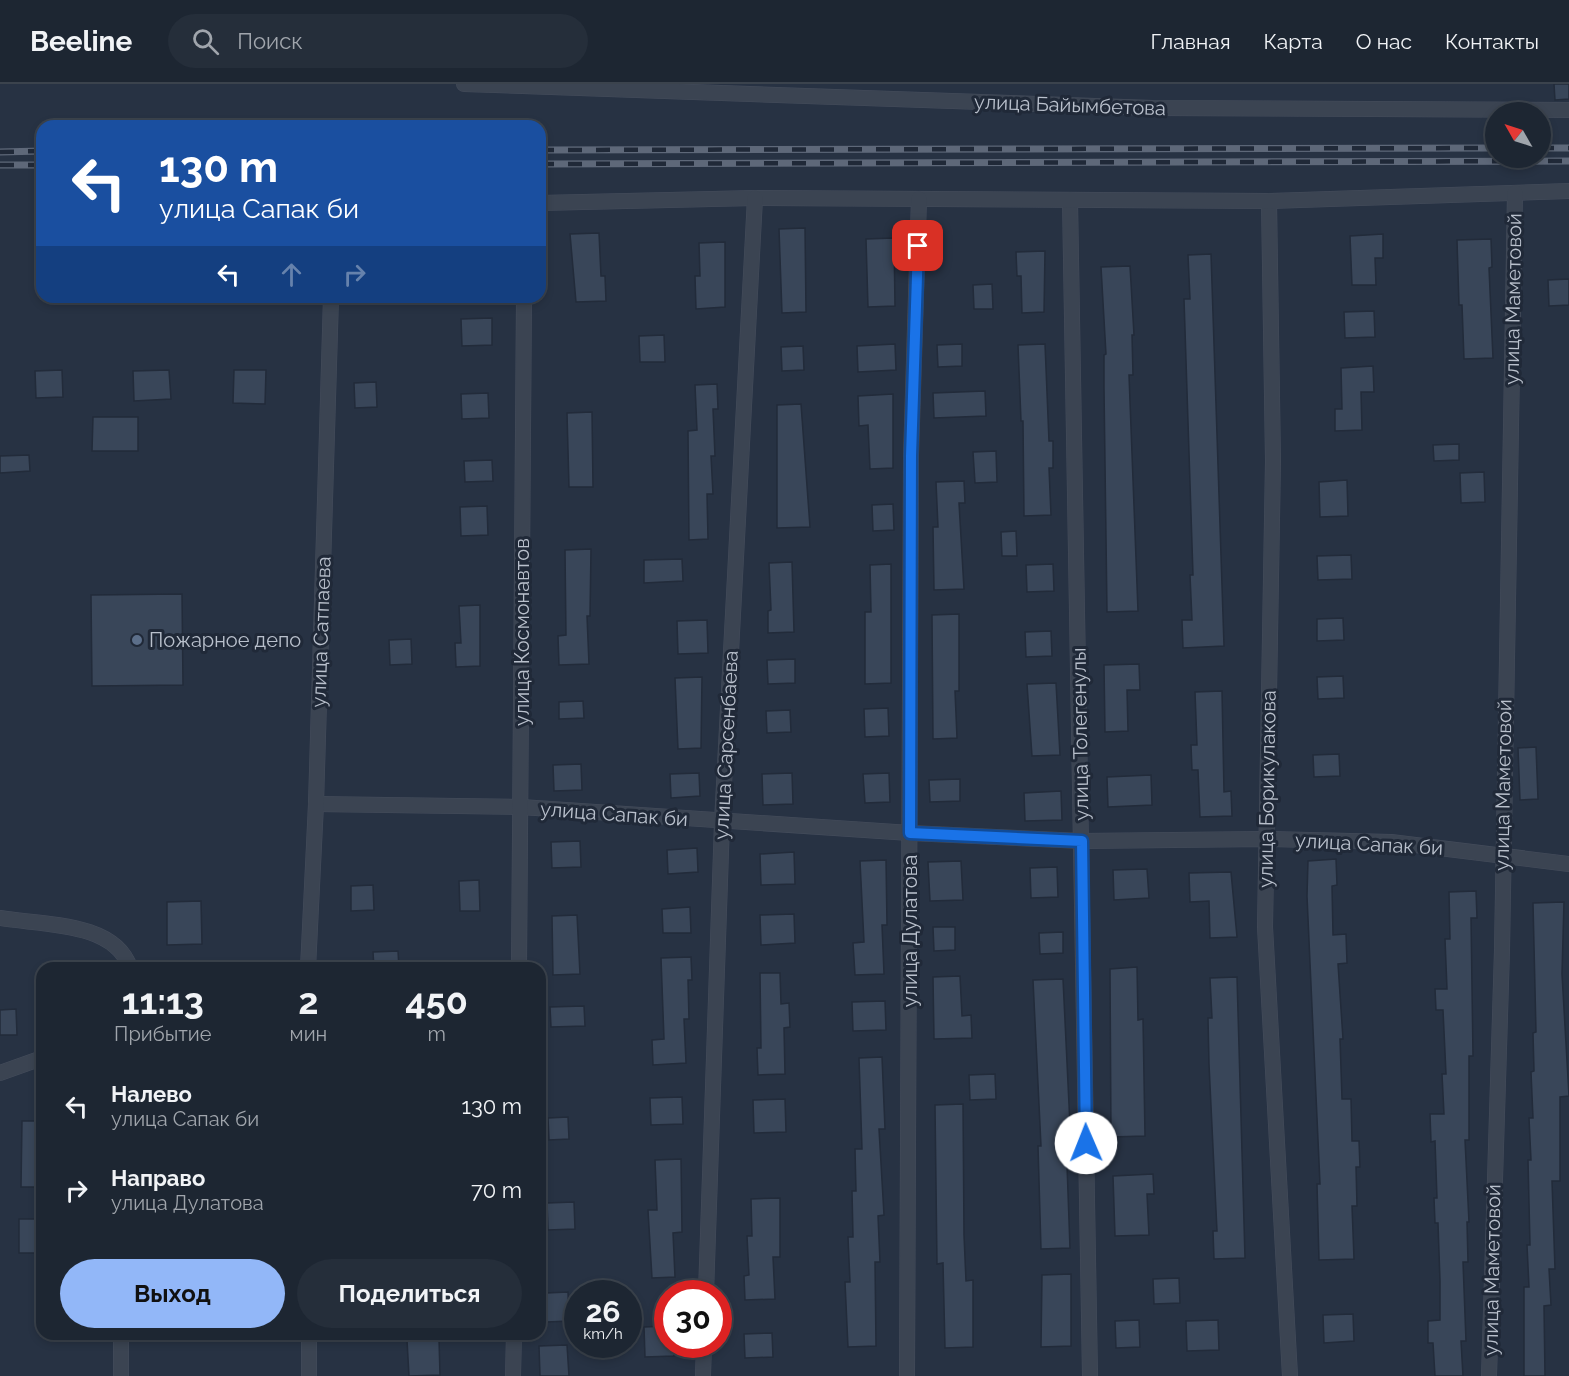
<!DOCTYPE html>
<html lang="ru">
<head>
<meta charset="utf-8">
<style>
  :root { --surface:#1d2632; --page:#252e3a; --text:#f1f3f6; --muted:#a0a5ac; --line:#3b434d; --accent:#92b7f8 }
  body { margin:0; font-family:Raleway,sans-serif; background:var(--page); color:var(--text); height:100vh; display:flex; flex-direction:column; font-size:22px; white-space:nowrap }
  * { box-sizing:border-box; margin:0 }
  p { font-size:20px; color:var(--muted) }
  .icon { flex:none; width:33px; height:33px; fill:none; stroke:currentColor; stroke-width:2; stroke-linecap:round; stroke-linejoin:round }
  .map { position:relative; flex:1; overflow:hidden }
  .sheet { position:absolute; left:36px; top:878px; width:510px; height:378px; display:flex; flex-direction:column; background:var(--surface); border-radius:18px; box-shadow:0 3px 9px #0003,0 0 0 2px var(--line) }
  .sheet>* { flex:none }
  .hud { position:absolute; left:36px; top:36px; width:510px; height:183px; border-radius:18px; box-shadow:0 3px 9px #0003,0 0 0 2px var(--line); background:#1a4fa0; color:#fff; overflow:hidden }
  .needle { width:39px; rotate:309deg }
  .fabs { position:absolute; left:1485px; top:18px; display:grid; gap:12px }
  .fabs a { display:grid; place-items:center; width:66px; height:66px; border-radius:50%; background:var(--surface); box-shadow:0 3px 9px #0003,0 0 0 2px var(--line); font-size:30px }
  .speed { position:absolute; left:564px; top:1196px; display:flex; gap:12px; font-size:30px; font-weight:700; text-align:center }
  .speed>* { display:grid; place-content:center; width:78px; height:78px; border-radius:50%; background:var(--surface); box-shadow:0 3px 9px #0003,0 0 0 2px var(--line); line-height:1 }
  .speed small { font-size:15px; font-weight:400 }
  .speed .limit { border:9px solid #d22; background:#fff; color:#111 }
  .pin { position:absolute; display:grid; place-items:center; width:51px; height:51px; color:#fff; margin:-26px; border-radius:12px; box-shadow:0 3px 9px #0006 }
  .me { position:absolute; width:66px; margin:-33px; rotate:359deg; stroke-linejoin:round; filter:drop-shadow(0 0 4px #0008) }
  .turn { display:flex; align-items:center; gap:21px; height:126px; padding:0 24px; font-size:27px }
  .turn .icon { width:78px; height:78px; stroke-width:2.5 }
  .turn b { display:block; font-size:42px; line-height:51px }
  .lanes { display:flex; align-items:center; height:57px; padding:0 24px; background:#0003; justify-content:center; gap:30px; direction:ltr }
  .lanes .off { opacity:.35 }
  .eta { display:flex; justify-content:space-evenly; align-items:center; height:102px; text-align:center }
  .eta b { font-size:36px; font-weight:700; line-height:42px }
  .primary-button { display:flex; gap:12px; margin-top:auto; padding:12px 24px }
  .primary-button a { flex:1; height:69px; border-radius:36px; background:var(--accent); color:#111; font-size:24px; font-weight:700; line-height:69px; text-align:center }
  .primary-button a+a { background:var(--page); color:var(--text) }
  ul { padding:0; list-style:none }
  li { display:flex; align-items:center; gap:18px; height:84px; padding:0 24px }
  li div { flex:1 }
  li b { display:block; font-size:22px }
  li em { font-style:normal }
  header { display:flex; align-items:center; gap:36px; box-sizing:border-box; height:84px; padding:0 30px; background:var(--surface); border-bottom:2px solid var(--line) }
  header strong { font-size:28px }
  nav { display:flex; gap:33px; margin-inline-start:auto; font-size:21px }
  .search { width:420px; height:54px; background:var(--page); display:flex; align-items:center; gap:15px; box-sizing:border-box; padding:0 21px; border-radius:33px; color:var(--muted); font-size:22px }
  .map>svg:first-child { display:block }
  .building { fill:#394659; stroke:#222b3a; stroke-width:1.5 }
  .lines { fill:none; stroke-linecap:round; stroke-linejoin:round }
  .minor-casing { stroke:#454d5c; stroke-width:16 }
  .minor { stroke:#3b4452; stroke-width:15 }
  .rail-casing { stroke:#5e6879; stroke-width:7 }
  .rail { stroke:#202938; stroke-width:4.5; stroke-dasharray:14; stroke-linecap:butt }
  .route-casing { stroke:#114b97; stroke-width:15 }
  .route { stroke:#1a73e8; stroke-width:10 }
  .service-dot { fill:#5c6f8a; stroke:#202938; stroke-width:2 }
  .labels { text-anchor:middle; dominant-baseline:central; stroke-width:6; stroke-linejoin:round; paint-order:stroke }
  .street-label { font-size:20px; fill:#b9c0cc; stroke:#202938 }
  .poi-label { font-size:20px; fill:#b9c0cc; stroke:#202938; text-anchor:start }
</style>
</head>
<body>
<header>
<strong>Beeline</strong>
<div class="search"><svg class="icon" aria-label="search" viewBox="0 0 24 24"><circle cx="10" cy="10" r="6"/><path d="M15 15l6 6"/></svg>Поиск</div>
<nav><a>Главная</a><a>Карта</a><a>О нас</a><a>Контакты</a></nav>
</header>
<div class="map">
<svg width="1569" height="1292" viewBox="0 0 1569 1292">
  <rect width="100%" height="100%" fill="#273243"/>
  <!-- building -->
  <g class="building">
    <polygon points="1554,0 1569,0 1569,15 1555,16"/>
    <polygon points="805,144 806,228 782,229 779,145"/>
    <polygon points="599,149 601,192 605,192 606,217 576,218 570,150"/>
    <polygon points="1383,150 1383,174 1375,174 1376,201 1352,201 1350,152"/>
    <polygon points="894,154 895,222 868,223 866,155"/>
    <polygon points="1491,155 1492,183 1489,184 1493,274 1464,275 1462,221 1459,221 1457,156"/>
    <polygon points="725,158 725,223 696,225 695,192 700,192 699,159"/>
    <polygon points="1045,167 1044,228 1022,229 1021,192 1017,192 1016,168"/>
    <polygon points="1211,170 1224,562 1183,564 1182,536 1192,536 1190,491 1193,491 1184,215 1190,215 1188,171"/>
    <polygon points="1130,182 1134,251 1132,251 1133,291 1129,291 1138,527 1107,528 1104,304 1104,271 1106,270 1101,183"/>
    <polygon points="1569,195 1569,221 1549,222 1548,196"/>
    <polygon points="992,200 993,225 974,225 973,201"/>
    <polygon points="1374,227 1375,253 1345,254 1344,228"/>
    <polygon points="492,234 492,261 462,262 461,235"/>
    <polygon points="664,251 665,278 640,278 639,252"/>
    <polygon points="895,260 896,286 858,288 857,262"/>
    <polygon points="962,260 962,282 938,283 937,261"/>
    <polygon points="1045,260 1049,357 1053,357 1053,384 1049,384 1051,431 1024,432 1023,337 1021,337 1018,261"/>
    <polygon points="803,262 804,286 782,287 781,263"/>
    <polygon points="1373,282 1374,308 1361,308 1362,346 1335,347 1335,325 1342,325 1341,284"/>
    <polygon points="62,286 63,313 36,314 35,287"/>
    <polygon points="169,286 171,315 134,317 133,287"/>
    <polygon points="234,286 266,286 265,320 233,319"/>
    <polygon points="376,298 377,323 355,324 354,299"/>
    <polygon points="717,300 718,325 713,325 715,372 711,372 713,410 707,410 708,455 689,456 688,347 697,346 695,301"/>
    <polygon points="985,307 986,332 934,334 933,309"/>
    <polygon points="488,309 489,334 462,335 461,310"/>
    <polygon points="893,310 893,384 870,385 868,341 859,342 858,312"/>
    <polygon points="801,320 810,443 777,444 777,321"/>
    <polygon points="592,328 593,403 569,403 567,329"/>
    <polygon points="93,333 138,333 138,367 92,367"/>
    <polygon points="1459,360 1459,376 1434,377 1433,361"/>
    <polygon points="996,367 997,398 975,399 973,368"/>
    <polygon points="29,371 30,387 0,389 0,372"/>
    <polygon points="492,376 493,397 465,398 464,377"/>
    <polygon points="1484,388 1485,418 1461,419 1460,389"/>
    <polygon points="1347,396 1348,432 1320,433 1319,398"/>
    <polygon points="964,397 965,419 959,419 964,505 934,506 933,443 938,443 936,398"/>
    <polygon points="893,420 894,446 873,447 872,421"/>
    <polygon points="487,422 488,451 461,452 460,423"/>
    <polygon points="1016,447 1017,472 1002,472 1001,448"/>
    <polygon points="591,465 590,532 587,532 589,580 559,581 558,552 566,551 565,466"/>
    <polygon points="1351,471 1352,495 1318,496 1317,472"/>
    <polygon points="682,475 683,497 644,499 644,476"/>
    <polygon points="792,478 794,548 768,549 768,527 771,526 769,479"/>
    <polygon points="891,480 891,599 865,600 865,528 871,528 870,481"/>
    <polygon points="1053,480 1054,507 1027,508 1026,481"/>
    <polygon points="182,510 183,601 92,602 91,511"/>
    <polygon points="480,521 480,582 456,583 455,559 461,559 459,522"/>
    <polygon points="959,530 959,607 955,607 957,654 933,655 932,531"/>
    <polygon points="1343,534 1344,556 1317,557 1317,535"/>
    <polygon points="707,536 708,569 678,570 677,537"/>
    <polygon points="1051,547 1052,572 1026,573 1025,548"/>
    <polygon points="411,555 412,580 390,581 389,556"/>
    <polygon points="795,575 795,599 768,600 767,576"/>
    <polygon points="1139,580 1140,606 1127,606 1128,647 1105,648 1104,581"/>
    <polygon points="1343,592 1344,614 1318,615 1317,593"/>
    <polygon points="702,593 701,664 678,665 675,594"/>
    <polygon points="1056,599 1060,671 1032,672 1027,600"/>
    <polygon points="1222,607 1224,708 1231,707 1232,732 1200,733 1198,686 1192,686 1191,661 1197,661 1195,608"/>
    <polygon points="583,617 584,634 559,635 559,618"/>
    <polygon points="888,624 889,652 865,653 864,625"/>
    <polygon points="790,626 791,648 767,649 766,627"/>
    <polygon points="1536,663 1538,715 1520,716 1518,664"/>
    <polygon points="1339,670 1340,692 1314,693 1313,671"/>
    <polygon points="581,680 582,706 554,707 553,681"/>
    <polygon points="699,689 700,712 671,714 670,690"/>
    <polygon points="792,689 793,720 763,721 762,690"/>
    <polygon points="889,689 890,718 865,719 863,690"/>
    <polygon points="1151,691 1152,721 1108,723 1107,693"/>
    <polygon points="960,695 960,717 930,718 929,696"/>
    <polygon points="1061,707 1062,736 1025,737 1024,709"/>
    <polygon points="580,757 581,783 552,784 551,758"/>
    <polygon points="697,764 698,788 668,790 667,766"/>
    <polygon points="794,768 795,800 761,801 760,770"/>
    <polygon points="1336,775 1337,801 1332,802 1333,851 1346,850 1347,879 1338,880 1343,955 1340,955 1342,1015 1351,1015 1352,1057 1359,1057 1360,1083 1356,1083 1357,1122 1352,1122 1354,1175 1319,1176 1317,1100 1320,1100 1307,812 1308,777"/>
    <polygon points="886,776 887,841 882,841 884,890 855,891 853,859 864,858 860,777"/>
    <polygon points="961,777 963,816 930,817 928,778"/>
    <polygon points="1057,783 1058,813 1031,814 1030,784"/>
    <polygon points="1147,785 1149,814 1114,816 1113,786"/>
    <polygon points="1231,788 1237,853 1210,854 1209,817 1190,818 1189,789"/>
    <polygon points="479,796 480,827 460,827 459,797"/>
    <polygon points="373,801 374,826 351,827 351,802"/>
    <polygon points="1476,807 1477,834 1471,834 1473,972 1469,972 1469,1056 1465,1056 1469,1138 1467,1138 1468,1178 1463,1178 1466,1257 1461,1257 1463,1292 1435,1292 1433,1259 1428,1259 1428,1237 1440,1236 1440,1197 1438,1139 1435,1139 1434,1114 1437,1114 1435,1057 1431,1058 1430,1030 1444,1030 1442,990 1446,990 1443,926 1436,926 1435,905 1447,905 1445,855 1450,855 1449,808"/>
    <polygon points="201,817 202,860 167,861 167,818"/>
    <polygon points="1564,818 1562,890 1569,1012 1560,1013 1560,1097 1552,1097 1555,1185 1549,1185 1551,1221 1544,1222 1545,1292 1524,1292 1524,1203 1529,1203 1527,1161 1530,1161 1528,1076 1531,1076 1529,1034 1533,1034 1531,988 1534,987 1533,949 1536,948 1533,819"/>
    <polygon points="690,823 691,849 663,849 662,825"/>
    <polygon points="794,830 795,859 761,861 760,831"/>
    <polygon points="577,831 580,890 553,891 552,832"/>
    <polygon points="933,843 955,843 955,866 934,867"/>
    <polygon points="1063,848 1063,869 1040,870 1039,849"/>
    <polygon points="398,867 399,884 374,884 373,868"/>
    <polygon points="691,873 692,896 688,896 689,935 684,935 686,979 653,981 652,956 664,955 661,874"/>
    <polygon points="1137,883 1138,936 1143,935 1145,1052 1111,1053 1110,885"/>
    <polygon points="760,889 780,889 781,920 789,919 790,943 784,944 785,990 758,991 757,964 761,964"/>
    <polygon points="960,892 962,932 971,931 972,954 934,955 933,893"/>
    <polygon points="1237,893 1245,1174 1214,1175 1213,1147 1217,1147 1209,980 1208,934 1212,934 1210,894"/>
    <polygon points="1063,895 1070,1041 1067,1041 1067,1081 1070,1164 1041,1165 1038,1062 1041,1062 1033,896"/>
    <polygon points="885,917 886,946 853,947 852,918"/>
    <polygon points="584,922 585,942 551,943 550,923"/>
    <polygon points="16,925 17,951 0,951 0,926"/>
    <polygon points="882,973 885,1045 879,1045 884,1131 878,1132 880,1178 875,1178 876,1262 848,1263 845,1198 850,1198 848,1153 853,1153 852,1107 856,1107 855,1065 862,1065 859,974"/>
    <polygon points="995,990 996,1015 970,1016 969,991"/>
    <polygon points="682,1013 683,1040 651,1041 650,1014"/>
    <polygon points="785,1015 786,1048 754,1049 753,1016"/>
    <polygon points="963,1020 964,1151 966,1197 973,1196 973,1263 945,1264 943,1179 937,1180 935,1021"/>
    <polygon points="568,1033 569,1055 549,1056 548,1034"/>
    <polygon points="22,1037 42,1037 42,1103 21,1103"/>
    <polygon points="681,1075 682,1148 673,1149 675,1193 652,1194 648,1126 657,1126 655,1076"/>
    <polygon points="1153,1090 1154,1110 1147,1110 1149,1151 1115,1152 1113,1092"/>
    <polygon points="780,1114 780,1173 773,1173 775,1215 745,1216 744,1192 749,1191 747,1152 752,1152 751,1115"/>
    <polygon points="574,1118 575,1145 548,1146 547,1119"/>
    <rect x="19" y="1135" width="23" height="34"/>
    <polygon points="1071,1190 1071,1262 1041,1263 1042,1191"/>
    <polygon points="1179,1194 1180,1219 1154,1220 1153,1195"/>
    <polygon points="568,1208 569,1237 547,1238 546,1209"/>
    <polygon points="1353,1230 1354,1257 1324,1259 1323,1231"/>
    <polygon points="1139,1236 1140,1263 1116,1264 1115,1237"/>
    <polygon points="1218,1236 1219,1266 1187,1267 1186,1237"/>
    <polygon points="668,1242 668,1260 674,1260 674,1272 645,1273 644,1243"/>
    <polygon points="772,1249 773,1273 745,1274 744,1250"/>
    <polygon points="439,1255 440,1291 409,1292 407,1256"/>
    <polygon points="567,1261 569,1292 540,1292 539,1262"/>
  </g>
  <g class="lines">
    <!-- minor casing -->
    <g class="minor-casing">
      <g id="minor">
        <polyline points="464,0 1153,24 1569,26"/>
        <polyline points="1070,116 1090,1292"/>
        <polyline points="1269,117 1273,377 1265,843 1290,1292"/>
        <polyline points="540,119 755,114 1269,117 1569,107"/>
        <polyline points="316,720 521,723 910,749 1082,757 1265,755 1391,758 1569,780"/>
        <path d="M0,834C40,841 115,837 130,884"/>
        <polyline points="308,884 316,720 331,213"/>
        <polyline points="519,884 524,213"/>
        <polyline points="0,989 42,974"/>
        <polyline points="706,1209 722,738 755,114"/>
        <polyline points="121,1250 121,1292"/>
        <polyline points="309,1250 309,1292"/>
        <polyline points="513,1292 514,1250"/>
        <polyline points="703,1292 704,1260"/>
        <polyline points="907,1292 911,372 919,115"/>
        <polyline points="1489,1292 1502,866 1515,109"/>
      </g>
    </g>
    <!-- minor -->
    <use href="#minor" class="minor"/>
    <!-- rail casing -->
    <g class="rail-casing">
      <g id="rail">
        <polyline points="1540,64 1569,64"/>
        <polyline points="540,66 1496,64"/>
        <polyline points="0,68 42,67"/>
        <polyline points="540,80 1569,77"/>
        <polyline points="0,81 42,81"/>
      </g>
    </g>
    <!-- rail -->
    <use href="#rail" class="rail"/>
  </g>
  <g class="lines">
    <!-- route casing -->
    <g class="route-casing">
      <polyline id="route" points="918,162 911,372 910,749 1082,757 1086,1059"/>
    </g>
    <!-- route -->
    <use href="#route" class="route"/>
  </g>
  <!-- markers -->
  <circle class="service-dot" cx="137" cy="556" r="6"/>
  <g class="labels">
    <!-- street labels -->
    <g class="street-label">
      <text transform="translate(1070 21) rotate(2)">улица Байымбетова</text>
      <text transform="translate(1513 215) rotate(-89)">улица Маметовой</text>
      <text transform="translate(321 548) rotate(-88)">улица Сатпаева</text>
      <text transform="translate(522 548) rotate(-90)">улица Космонавтов</text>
      <text transform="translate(1080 650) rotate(-91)">улица Толегенулы</text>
      <text transform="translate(726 661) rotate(-87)">улица Сарсенбаева</text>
      <text transform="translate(1503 701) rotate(-89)">улица Маметовой</text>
      <text transform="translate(1267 705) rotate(-89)">улица Борикулакова</text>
      <text transform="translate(614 730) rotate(4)">улица Сапак би</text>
      <text transform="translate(1369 760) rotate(3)">улица Сапак би</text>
      <text transform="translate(910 847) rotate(-90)">улица Дулатова</text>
      <text transform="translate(1492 1186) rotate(-89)">улица Маметовой</text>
    </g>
    <!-- poi labels -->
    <g class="poi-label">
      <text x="149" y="556">Пожарное депо</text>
    </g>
  </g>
</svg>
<div class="fabs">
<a><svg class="needle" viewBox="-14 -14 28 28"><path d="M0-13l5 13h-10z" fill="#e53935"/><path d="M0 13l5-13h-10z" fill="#a0a5ac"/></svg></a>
</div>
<div class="speed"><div>26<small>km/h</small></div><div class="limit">30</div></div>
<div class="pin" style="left:918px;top:162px;background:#d93025"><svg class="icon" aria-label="arrive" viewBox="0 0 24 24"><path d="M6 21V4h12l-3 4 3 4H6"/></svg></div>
<svg class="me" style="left:1086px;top:1059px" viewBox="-20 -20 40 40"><circle r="19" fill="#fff"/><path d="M0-13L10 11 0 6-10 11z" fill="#1a73e8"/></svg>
<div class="hud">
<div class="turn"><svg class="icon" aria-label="left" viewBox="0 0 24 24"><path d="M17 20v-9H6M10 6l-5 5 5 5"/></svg><div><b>130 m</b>улица Сапак би</div></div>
<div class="lanes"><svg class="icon" aria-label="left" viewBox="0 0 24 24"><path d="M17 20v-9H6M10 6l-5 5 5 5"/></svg><svg class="icon off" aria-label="ahead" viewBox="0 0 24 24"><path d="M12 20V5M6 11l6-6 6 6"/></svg><svg class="icon off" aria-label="right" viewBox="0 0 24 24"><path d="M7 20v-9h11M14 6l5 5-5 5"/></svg></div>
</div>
<section class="sheet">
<div class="eta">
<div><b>11:13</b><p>Прибытие</p></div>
<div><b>2</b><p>мин</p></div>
<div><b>450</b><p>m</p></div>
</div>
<ul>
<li><svg class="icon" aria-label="left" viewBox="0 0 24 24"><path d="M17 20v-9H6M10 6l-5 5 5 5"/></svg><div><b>Налево</b><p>улица Сапак би</p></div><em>130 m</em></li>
<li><svg class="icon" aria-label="right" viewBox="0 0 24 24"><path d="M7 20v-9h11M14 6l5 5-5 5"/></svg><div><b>Направо</b><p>улица Дулатова</p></div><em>70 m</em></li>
</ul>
<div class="primary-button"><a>Выход</a><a>Поделиться</a></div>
</section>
</div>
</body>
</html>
